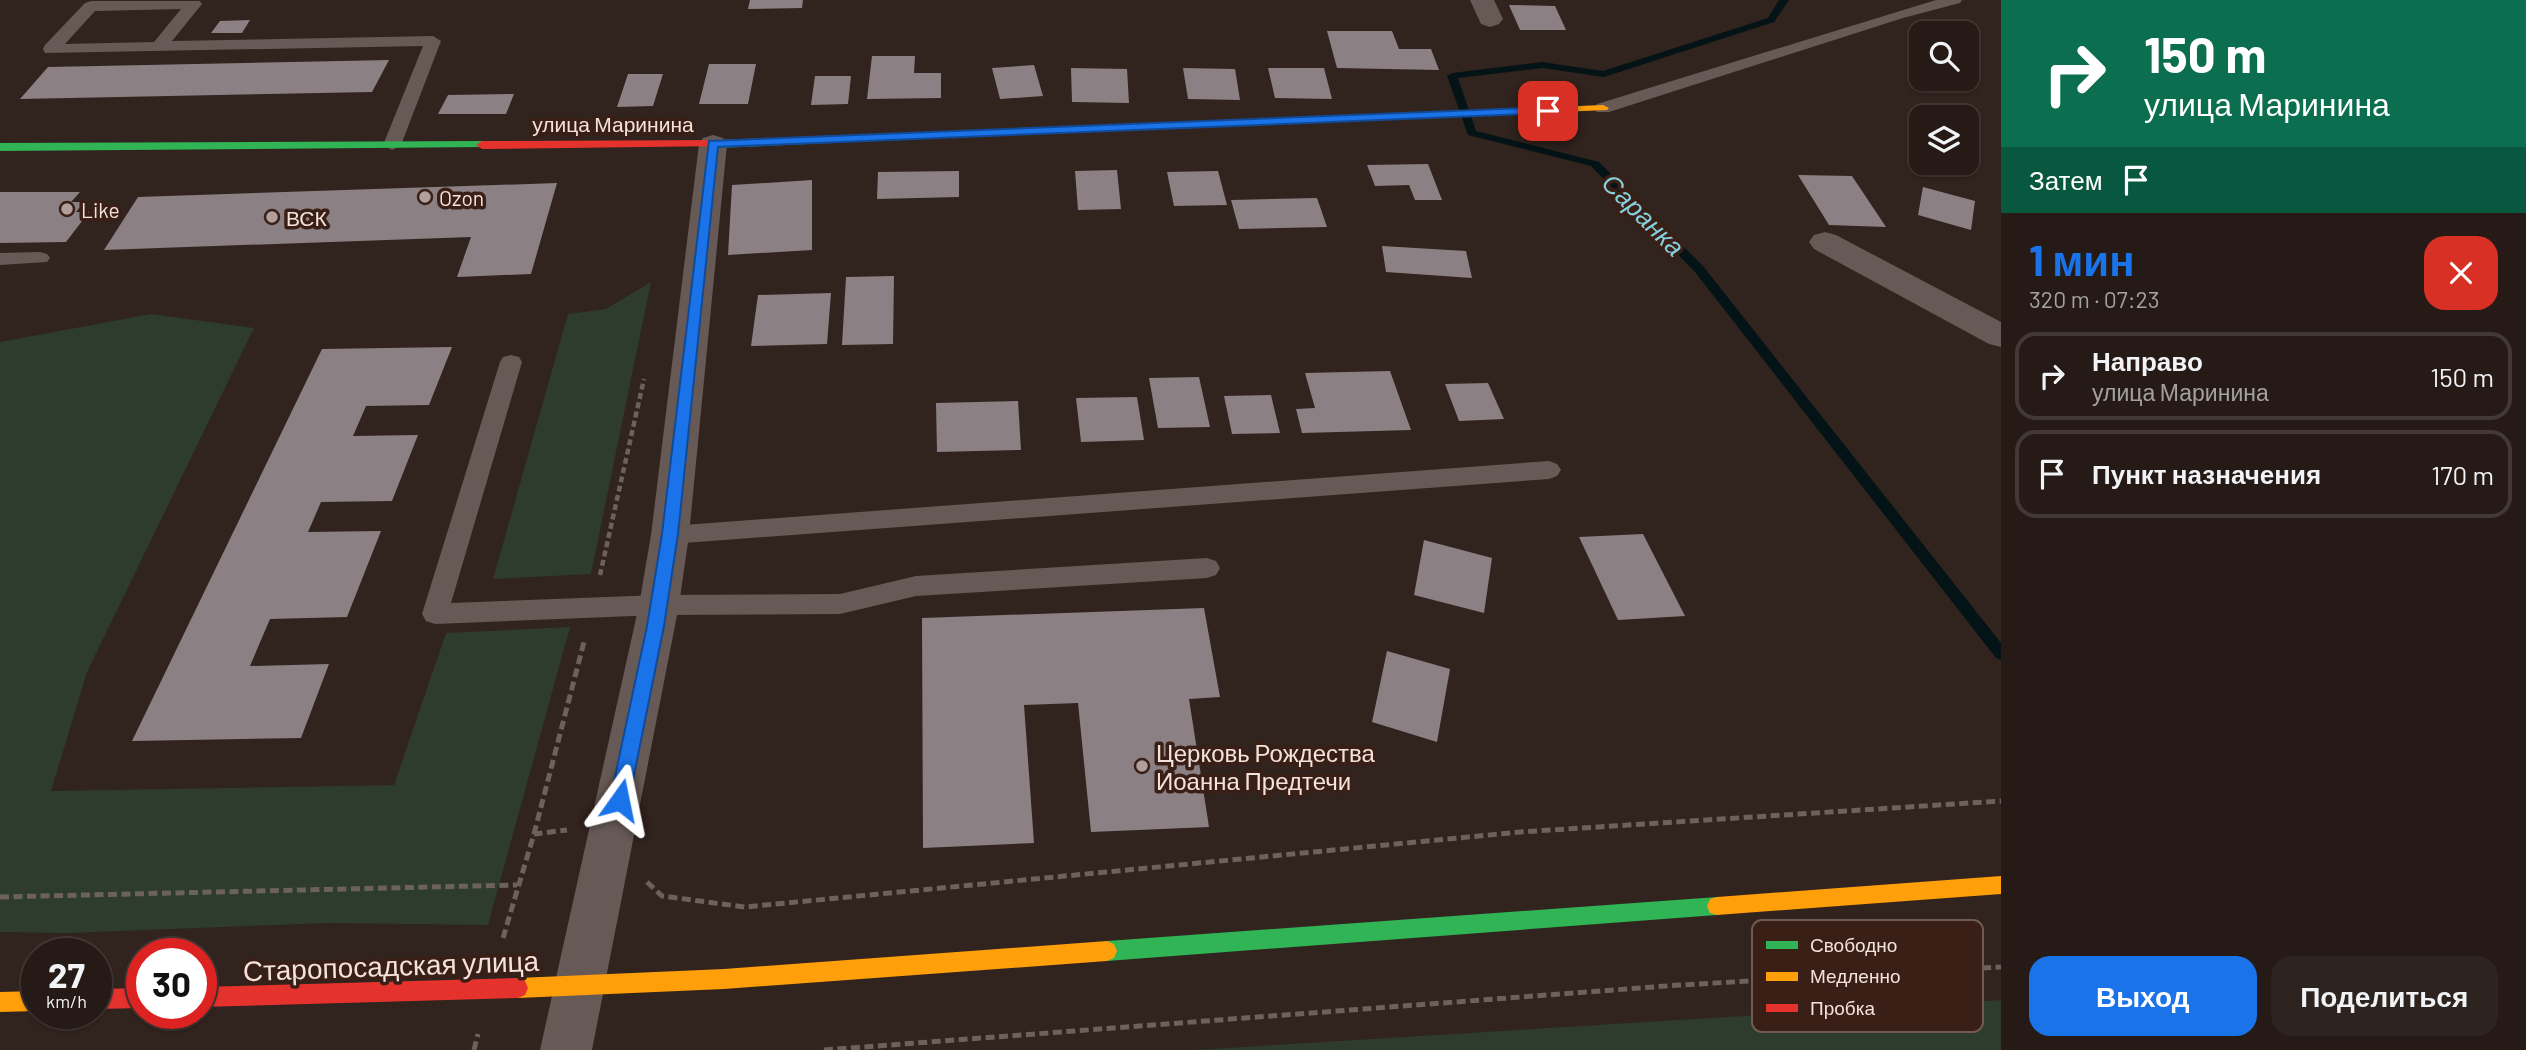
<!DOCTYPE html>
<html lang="ru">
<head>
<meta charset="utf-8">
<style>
  :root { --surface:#251a16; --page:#2d231f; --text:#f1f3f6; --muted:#a3a1a1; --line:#423835; --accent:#1a73e8 }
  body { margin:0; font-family:Barlow,sans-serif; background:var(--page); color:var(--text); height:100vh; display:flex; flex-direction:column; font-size:26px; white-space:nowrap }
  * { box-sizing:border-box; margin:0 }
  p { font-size:23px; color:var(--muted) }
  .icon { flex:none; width:38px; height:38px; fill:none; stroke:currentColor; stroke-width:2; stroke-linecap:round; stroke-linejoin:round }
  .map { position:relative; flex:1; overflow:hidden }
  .panel { display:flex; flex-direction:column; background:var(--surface); width:525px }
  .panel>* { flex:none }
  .guide { background:#0b6e4f; color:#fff; overflow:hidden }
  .buttons { position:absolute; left:1909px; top:21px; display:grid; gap:14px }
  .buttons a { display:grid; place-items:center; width:70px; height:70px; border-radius:14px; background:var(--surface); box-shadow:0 2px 5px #0004,0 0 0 2px var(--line); font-size:35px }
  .speed { position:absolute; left:21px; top:938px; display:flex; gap:14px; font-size:35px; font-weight:700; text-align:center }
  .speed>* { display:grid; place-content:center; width:91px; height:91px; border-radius:50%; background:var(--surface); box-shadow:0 2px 5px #0004,0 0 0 2px var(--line); line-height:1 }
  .speed small { font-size:18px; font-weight:400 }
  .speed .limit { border:10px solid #d22; background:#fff; color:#111 }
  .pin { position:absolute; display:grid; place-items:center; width:60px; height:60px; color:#fff; margin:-30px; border-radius:14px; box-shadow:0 4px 10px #0006 }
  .me { position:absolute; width:77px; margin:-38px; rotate:12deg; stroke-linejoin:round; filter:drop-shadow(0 0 5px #0008) }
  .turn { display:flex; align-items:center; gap:24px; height:147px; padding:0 28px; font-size:32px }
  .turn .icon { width:91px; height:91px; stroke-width:2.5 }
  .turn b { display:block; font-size:49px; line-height:60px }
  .then { display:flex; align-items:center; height:66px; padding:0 28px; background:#0003; gap:14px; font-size:26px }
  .round { display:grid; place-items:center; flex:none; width:74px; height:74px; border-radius:21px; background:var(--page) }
  .head { display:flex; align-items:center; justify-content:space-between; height:119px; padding:0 28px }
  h1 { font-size:42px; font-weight:700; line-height:52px; color:var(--accent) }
  .cta { display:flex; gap:14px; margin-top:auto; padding:14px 28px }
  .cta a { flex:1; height:80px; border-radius:21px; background:var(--accent); color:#fff; font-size:28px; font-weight:700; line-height:80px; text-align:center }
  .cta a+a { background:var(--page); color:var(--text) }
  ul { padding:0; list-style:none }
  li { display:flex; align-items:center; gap:21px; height:88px; margin:0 14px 10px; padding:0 14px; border:4px solid var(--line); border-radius:21px }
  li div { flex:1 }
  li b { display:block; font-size:26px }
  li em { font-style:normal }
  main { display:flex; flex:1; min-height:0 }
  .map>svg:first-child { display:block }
  .green { fill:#2d3c2c }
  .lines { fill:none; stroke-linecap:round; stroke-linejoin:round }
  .stream { fill:#041416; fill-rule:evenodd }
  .building { fill:#8b8083 }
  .path-far1 { stroke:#6c615e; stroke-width:4.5; stroke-dasharray:6 3.5; stroke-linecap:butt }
  .path { stroke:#6c615e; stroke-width:5; stroke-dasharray:9 4.5; stroke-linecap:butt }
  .lane { fill:#675a56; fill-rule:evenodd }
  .street { fill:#675a56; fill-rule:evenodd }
  .fast { fill:#30b455; fill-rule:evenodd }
  .slow { fill:#ff9f0a; fill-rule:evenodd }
  .jam { fill:#e5322d; fill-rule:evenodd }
  .route { fill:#1a73e8; stroke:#114b97; stroke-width:2 }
  .poi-dot { fill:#b09f9a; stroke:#391f16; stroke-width:2.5 }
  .labels { text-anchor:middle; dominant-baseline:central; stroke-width:7; stroke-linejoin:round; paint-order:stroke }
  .far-street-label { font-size:21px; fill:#f4e2dc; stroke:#391f16 }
  .far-poi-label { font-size:21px; fill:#f4e2dc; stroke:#391f16; text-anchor:start }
  .poi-label { font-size:24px; fill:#f4e2dc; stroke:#391f16; text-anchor:start }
  .water-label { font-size:26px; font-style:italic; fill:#83cfdb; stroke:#391f16 }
  .near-street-label { font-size:28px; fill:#f4e2dc; stroke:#391f16 }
  .key { fill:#391f16; stroke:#715a51; stroke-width:2 }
  .key-label { font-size:19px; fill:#f4e2dc }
</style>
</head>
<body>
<main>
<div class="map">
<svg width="2001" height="1050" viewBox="0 0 2001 1050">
  <rect width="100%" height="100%" fill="#31231e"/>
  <!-- green -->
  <g class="green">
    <polygon points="651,282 591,574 493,579 568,314 606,309"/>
    <polygon points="151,314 254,328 87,672 51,791 394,785 446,633 570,627 488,925 329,923 68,933 0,932 0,342"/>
    <polygon points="2001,1000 2001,1050 1195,1050"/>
  </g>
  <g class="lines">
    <!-- stream -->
    <polygon class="stream" points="1779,0 1789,0 1774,22 1604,77 1542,68 1458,78 1476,131 1599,162 1703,266 2001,643 2001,660 1996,658 1695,272 1591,166 1468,135 1447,76 1452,73 1542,62 1603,71 1768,18"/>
  </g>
  <!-- building -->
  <g class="building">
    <polygon points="750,0 803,0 802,8 748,9"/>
    <polygon points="1509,5 1555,6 1566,30 1520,30"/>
    <polygon points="250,20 242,33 211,33 220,21"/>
    <polygon points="1327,31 1392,31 1399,49 1431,49 1439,70 1337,68"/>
    <polygon points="872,56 915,56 914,73 941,73 941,98 867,99"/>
    <polygon points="389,60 372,92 20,99 48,67"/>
    <polygon points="709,64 756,64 748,104 699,104"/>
    <polygon points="1034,65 1043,96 1000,99 992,68"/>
    <polygon points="1071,68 1127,69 1129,103 1072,102"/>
    <polygon points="1183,68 1235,69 1240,100 1188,99"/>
    <polygon points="1268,68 1324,68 1332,99 1275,98"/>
    <polygon points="628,74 663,74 653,106 617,107"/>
    <polygon points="815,76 851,76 848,104 811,105"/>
    <polygon points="514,94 506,114 438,114 448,95"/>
    <polygon points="1428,164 1442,200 1415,200 1409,185 1375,186 1367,165"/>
    <polygon points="1117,170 1121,209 1078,210 1075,171"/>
    <polygon points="959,171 959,197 877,199 878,172"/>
    <polygon points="1218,171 1227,205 1174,206 1167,172"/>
    <polygon points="1798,175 1852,176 1886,227 1829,225"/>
    <polygon points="812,180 812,250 728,255 732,185"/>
    <polygon points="557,183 531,274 457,277 471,237 104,250 138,197"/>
    <polygon points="1923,187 1975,201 1971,230 1918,215"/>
    <polygon points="0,192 80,192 71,202 84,202 76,212 89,212 66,242 0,243"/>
    <polygon points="1317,198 1327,227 1239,229 1231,200"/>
    <polygon points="1382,246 1466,251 1472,278 1386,272"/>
    <polygon points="894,276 893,344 842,345 846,277"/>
    <polygon points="831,293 827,344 751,346 758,295"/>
    <polygon points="452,347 429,405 366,406 353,436 418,435 392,501 321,502 308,532 381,531 347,617 270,619 250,666 329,664 301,738 132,741 322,349"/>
    <polygon points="1390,371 1411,430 1302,433 1296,409 1315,408 1305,373"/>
    <polygon points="1199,377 1210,427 1158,428 1149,378"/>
    <polygon points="1488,383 1504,419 1459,421 1445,384"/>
    <polygon points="1271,395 1280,433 1232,434 1224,396"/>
    <polygon points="1137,397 1144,440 1081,442 1076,398"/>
    <polygon points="1018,401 1021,450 937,452 936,403"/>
    <polygon points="1643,534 1685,616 1618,620 1579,537"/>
    <polygon points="1424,540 1492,558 1484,613 1414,595"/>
    <polygon points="1204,608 1220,697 1189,699 1209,827 1091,832 1078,703 1024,705 1034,843 923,848 922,618"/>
    <polygon points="1387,651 1450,669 1437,742 1372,722"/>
  </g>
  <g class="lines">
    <!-- path-far1 -->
    <polyline class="path-far1" points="600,575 644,379"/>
    <!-- path -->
    <g class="path">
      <polyline points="534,834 584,642"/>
      <polyline points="647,882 662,896 745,907 1520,832 2001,801"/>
      <polyline points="0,897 517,885"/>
      <polyline points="503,938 534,834 567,830"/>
      <polyline points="474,1050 478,1034"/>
      <polyline points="824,1050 1679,985 2001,967"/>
    </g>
    <!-- lane -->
    <g class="lane">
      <polygon points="1936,0 1962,0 1960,3 1903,18 1609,112 1597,112 1594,108 1597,104"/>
      <path d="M91,1H200L202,4L172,41L433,36L441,41L401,145L392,150L383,145L423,46L45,53L43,49L45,45L85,3ZM181,9L154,42L65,44L95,11Z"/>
      <polygon points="40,252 47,254 50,258 47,262 0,265 0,253"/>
      <polygon points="511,355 519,357 522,362 451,603 659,595 840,594 916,576 1207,558 1216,561 1220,568 1216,575 1207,578 916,596 840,614 659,615 435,624 426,621 422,614 500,362 503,357"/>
      <polygon points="1549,461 1557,464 1561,470 1557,476 1549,479 670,544 661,542 658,535 661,528 670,526"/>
    </g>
    <!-- street -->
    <g class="street">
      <polygon points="1470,0 1494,0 1503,19 1499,24 1490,27 1481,24"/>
      <polygon points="713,135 723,138 727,144 689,535 679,605 592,1050 540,1050 639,605 651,535 699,144 703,138"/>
      <polygon points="1825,232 1836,235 2001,322 2001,347 1989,344 1814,249 1809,242 1814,235"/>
    </g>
    <!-- fast -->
    <g class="fast">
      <polygon points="1045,128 1051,131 1049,133 718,148 712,144 718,140"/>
      <polygon points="482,141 488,145 486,147 0,151 0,143"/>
      <polygon points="1717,897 1724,899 1727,906 1724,913 1717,915 1107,961 1100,958 1097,951 1100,944 1107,941"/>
    </g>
    <!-- slow -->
    <g class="slow">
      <polygon points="1603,105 1609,108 1607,110 1045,134 1039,131 1045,128"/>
      <polygon points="2001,876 2001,894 1717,915 1710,913 1707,906 1710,899 1717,897"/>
      <polygon points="1107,941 1114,944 1117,951 1114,958 1107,961 724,989 518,998 511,995 508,988 511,981 518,978 724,969"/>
      <polygon points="37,991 37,1011 0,1012 0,992"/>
    </g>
    <!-- jam -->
    <g class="jam">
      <polygon points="718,140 722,142 722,146 482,149 476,145 482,141"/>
      <polygon points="518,978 525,981 528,988 525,995 518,998 201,1007 201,987"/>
      <polygon points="142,988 142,1008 96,1009 96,989"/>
    </g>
  </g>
  <!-- route -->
  <polygon class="route" points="1548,107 1554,111 1552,113 718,147 678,534 664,626 629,800 626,806 620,808 613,806 610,800 647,626 662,534 709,141"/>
  <!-- markers -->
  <g class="poi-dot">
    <circle cx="425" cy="197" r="7"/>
    <circle cx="67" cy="209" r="7"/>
    <circle cx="272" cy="217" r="7"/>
    <circle cx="1142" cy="766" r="7"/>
  </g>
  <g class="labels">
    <!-- far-street labels -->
    <g class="far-street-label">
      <text x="613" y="123">улица Маринина</text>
    </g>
    <!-- far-poi labels -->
    <g class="far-poi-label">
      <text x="439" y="197">Ozon</text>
      <text x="81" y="209">Like</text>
      <text x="286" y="217">ВСК</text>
    </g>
    <!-- poi labels -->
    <g class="poi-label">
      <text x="1156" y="752">Церковь Рождества<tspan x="1156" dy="28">Иоанна Предтечи</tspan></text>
    </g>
    <!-- water labels -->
    <g class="water-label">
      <text transform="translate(1644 214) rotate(45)">Саранка</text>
    </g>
    <!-- near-street labels -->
    <g class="near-street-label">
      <text transform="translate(391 965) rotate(-2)">Старопосадская улица</text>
    </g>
  </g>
  <!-- legend -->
  <rect x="1752" y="920" width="231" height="112" rx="10" class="key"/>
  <rect x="1766" y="941" width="32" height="8" fill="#30b455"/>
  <rect x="1766" y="972" width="32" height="9" fill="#ff9f0a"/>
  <rect x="1766" y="1004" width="32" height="8" fill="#e5322d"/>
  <g class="key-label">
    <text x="1810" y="952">Свободно</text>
    <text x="1810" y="983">Медленно</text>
    <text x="1810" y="1015">Пробка</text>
  </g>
</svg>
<div class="buttons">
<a><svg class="icon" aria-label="search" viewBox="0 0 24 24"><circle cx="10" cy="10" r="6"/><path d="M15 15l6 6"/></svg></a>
<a><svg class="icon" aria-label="layers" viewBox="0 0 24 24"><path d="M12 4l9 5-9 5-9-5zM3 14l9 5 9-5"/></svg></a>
</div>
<div class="speed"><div>27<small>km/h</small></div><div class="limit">30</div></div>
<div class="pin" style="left:1548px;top:111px;background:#d93025"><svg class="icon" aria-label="arrive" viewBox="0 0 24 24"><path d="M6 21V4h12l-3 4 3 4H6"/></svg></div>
<svg class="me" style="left:620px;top:800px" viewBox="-20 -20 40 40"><path d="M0-17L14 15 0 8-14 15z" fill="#1a73e8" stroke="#fff" stroke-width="4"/></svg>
</div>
<section class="panel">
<div class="guide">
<div class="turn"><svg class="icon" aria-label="right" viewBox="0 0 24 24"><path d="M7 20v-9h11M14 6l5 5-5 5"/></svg><div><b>150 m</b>улица Маринина</div></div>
<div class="then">Затем<svg class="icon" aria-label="arrive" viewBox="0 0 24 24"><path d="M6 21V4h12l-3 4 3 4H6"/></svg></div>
</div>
<div class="head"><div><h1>1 мин</h1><p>320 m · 07:23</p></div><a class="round" style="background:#d93025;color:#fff"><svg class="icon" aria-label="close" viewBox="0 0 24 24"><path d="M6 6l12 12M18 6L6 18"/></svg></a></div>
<ul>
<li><svg class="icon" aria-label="right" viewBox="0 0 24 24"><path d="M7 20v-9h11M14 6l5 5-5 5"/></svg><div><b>Направо</b><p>улица Маринина</p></div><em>150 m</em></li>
<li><svg class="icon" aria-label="arrive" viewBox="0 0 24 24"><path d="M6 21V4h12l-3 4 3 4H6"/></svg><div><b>Пункт назначения</b></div><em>170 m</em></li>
</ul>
<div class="cta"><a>Выход</a><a>Поделиться</a></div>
</section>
</main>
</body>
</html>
